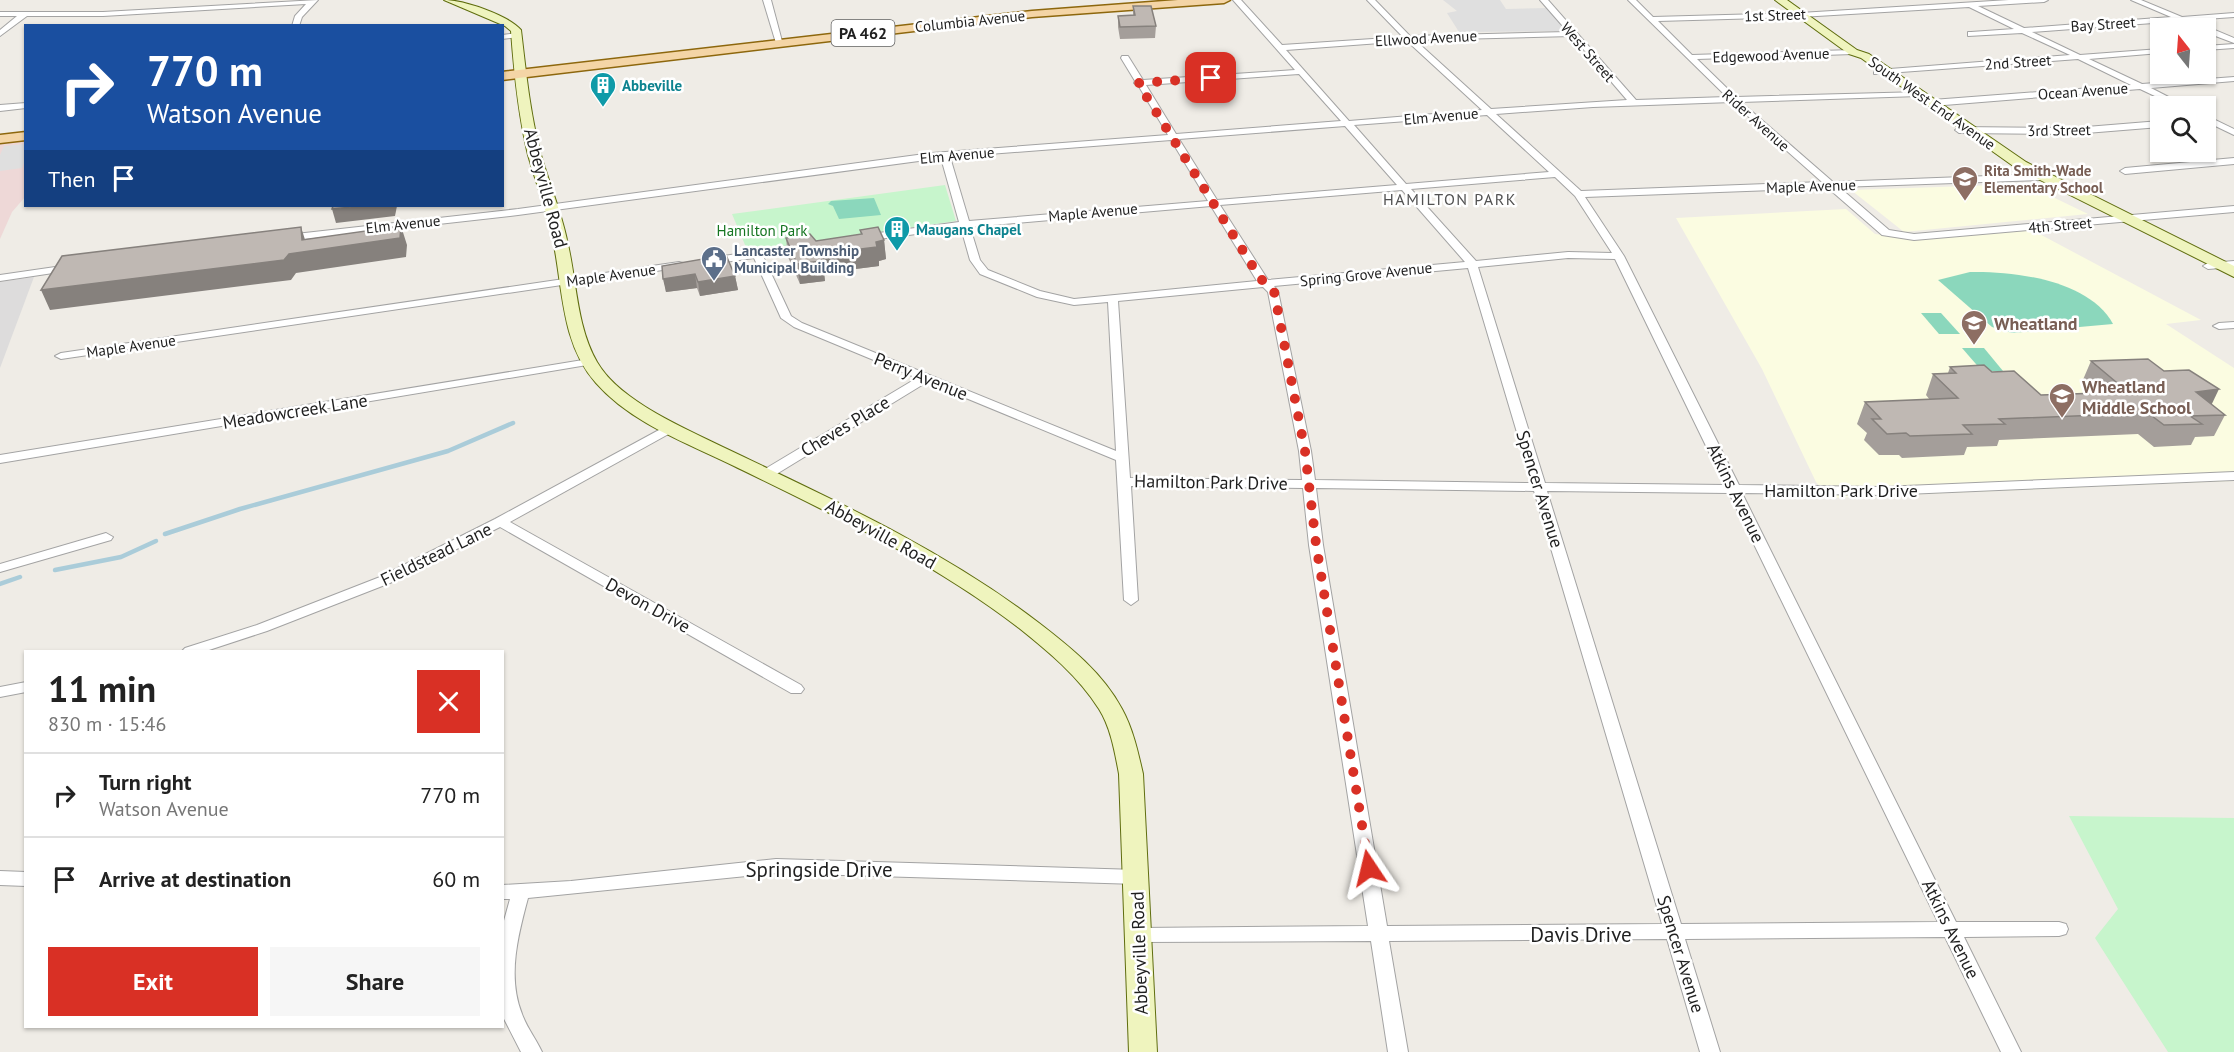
<!DOCTYPE html>
<html lang="en">
<head>
<meta charset="utf-8">
<style>
  :root { --surface:#fff; --page:#f6f6f6; --text:#222; --muted:#767676; --line:#e0e0e0; --accent:#d93025 }
  body { margin:0; font-family:"PT Sans",sans-serif; background:var(--page); color:var(--text); height:100vh; display:flex; flex-direction:column; font-size:22px; white-space:nowrap }
  * { box-sizing:border-box; margin:0 }
  p { font-size:20px; color:var(--muted) }
  .icon { flex:none; width:33px; height:33px; fill:none; stroke:currentColor; stroke-width:2; stroke-linecap:round; stroke-linejoin:round }
  .map { position:relative; flex:1; overflow:hidden }
  .sheet { position:absolute; left:24px; top:650px; width:480px; height:378px; display:flex; flex-direction:column; background:var(--surface); border-radius:0px; box-shadow:0 2px 4px #0004 }
  .sheet>* { flex:none }
  .guide { position:absolute; left:24px; top:24px; width:480px; height:183px; border-radius:0px; box-shadow:0 2px 4px #0004; background:#1a4fa0; color:#fff; overflow:hidden }
  .needle { width:39px; rotate:343deg }
  .buttons { position:absolute; left:2150px; top:18px; display:grid; gap:12px }
  .buttons a { display:grid; place-items:center; width:66px; height:66px; border-radius:0px; background:var(--surface); box-shadow:0 2px 4px #0004; font-size:30px }
  .pin { position:absolute; display:grid; place-items:center; width:51px; height:51px; color:#fff; margin:-26px; border-radius:12px; box-shadow:0 3px 9px #0006 }
  .me { position:absolute; width:66px; margin:-33px; rotate:350deg; stroke-linejoin:round; filter:drop-shadow(0 0 4px #0008) }
  .turn { display:flex; align-items:center; gap:21px; height:126px; padding:0 24px; font-size:27px }
  .turn .icon { width:78px; height:78px; stroke-width:2.5 }
  .turn b { display:block; font-size:42px; line-height:51px }
  .then { display:flex; align-items:center; height:57px; padding:0 24px; background:#0003; gap:12px; font-size:22px }
  .round { display:grid; place-items:center; flex:none; width:63px; height:63px; border-radius:0px; background:var(--page) }
  .overview { display:flex; align-items:center; justify-content:space-between; height:102px; padding:0 24px }
  h1 { font-size:36px; font-weight:700; line-height:45px }
  .primary-button { display:flex; gap:12px; margin-top:auto; padding:12px 24px }
  .primary-button a { flex:1; height:69px; border-radius:0px; background:var(--accent); color:#fff; font-size:24px; font-weight:700; line-height:69px; text-align:center }
  .primary-button a+a { background:var(--page); color:var(--text) }
  ul { padding:0; list-style:none }
  li { display:flex; align-items:center; gap:18px; height:84px; padding:0 24px; border-top:2px solid var(--line) }
  li div { flex:1 }
  li b { display:block; font-size:22px }
  li em { font-style:normal }
  .map>svg:first-child { display:block }
  .residential { fill:#dddcdc }
  .commercial { fill:#eed8d7 }
  .education { fill:#fbfce1 }
  .park { fill:#c7f5cc }
  .pitch { fill:#8bd7bc }
  .parking { fill:#dfdfdf }
  .lines { fill:none; stroke-linecap:round; stroke-linejoin:round }
  .stream { stroke:#aaccd9; stroke-width:4.5 }
  .street-casing { stroke:#a3a3a3; stroke-width:2 }
  .secondary-casing { stroke:#5f6d0e; stroke-width:2 }
  .primary-casing { stroke:#8d670d; stroke-width:3 }
  .street { fill:#fff; fill-rule:evenodd }
  .secondary { fill:#eff4be; fill-rule:evenodd }
  .primary { fill:#f4d5a6; fill-rule:evenodd }
  .wall { fill:#a49e9a }
  .shaded-wall { fill:#86817d }
  .building { fill:#bfb8b3; stroke:#86817d; stroke-width:1.5 }
  .route { stroke:#d93025; stroke-width:10; stroke-dasharray:0 18 }
  .labels { text-anchor:middle; dominant-baseline:central; stroke-width:5; stroke-linejoin:round; paint-order:stroke }
  .far-street-label { font-size:15px; fill:#1f1f1f; stroke:#fff }
  .far-culture-label { font-size:15px; font-weight:bold; fill:#0d838f; stroke:#fff; text-anchor:start }
  .far-education-label { font-size:15px; font-weight:bold; fill:#785e54; stroke:#fff; text-anchor:start }
  .far-park-label { font-size:15px; fill:#157521; stroke:#fff }
  .far-service-label { font-size:15px; font-weight:bold; fill:#4e5e75; stroke:#fff; text-anchor:start }
  .shield { fill:#fff; stroke:#626262; stroke-width:1.5 }
  .shield-label { font-size:16px; font-weight:bold; fill:#1f1f1f }
  .far-neighbourhood-label { font-size:16px; letter-spacing:1.5px; fill:#525252; stroke:#fff }
  .street-label { font-size:18px; fill:#1f1f1f; stroke:#fff }
  .education-label { font-size:18px; font-weight:bold; fill:#785e54; stroke:#fff; text-anchor:start }
  .near-street-label { font-size:21px; fill:#1f1f1f; stroke:#fff }
</style>
</head>
<body>
<div class="map">
<svg width="2234" height="1052" viewBox="0 0 2234 1052">
  <rect width="100%" height="100%" fill="#efece6"/>
  <!-- residential -->
  <polygon class="residential" points="34,277 0,368 0,282"/>
  <!-- commercial -->
  <polygon class="commercial" points="25,139 25,197 12,212 0,239 0,142"/>
  <!-- education -->
  <g class="education">
    <polygon points="2026,184 2088,214 1904,232 1851,190"/>
    <polygon points="1846,209 1875,234 1909,239 2032,230 2201,320 2166,324 2234,368 2234,481 1830,498 1816,482 1762,369 1676,218"/>
  </g>
  <!-- park -->
  <g class="park">
    <polygon points="945,185 956,221 748,252 732,214"/>
    <polygon points="2069,816 2234,818 2234,1052 2168,1052 2095,938 2118,909"/>
  </g>
  <!-- pitch -->
  <g class="pitch">
    <polygon points="874,198 881,215 839,219 833,206 828,204 831,201"/>
    <path d="M1970,272C2014,271 2089,280 2113,324L2012,333L1992,327L1938,280Z"/>
    <polygon points="1921,313 1941,313 1960,334 1939,334"/>
    <polygon points="1962,348 1984,348 2003,371 1982,371"/>
  </g>
  <!-- parking -->
  <g class="parking">
    <polygon points="1443,0 1500,0 1506,9 1547,8 1554,12 1567,31 1459,32 1447,13 1457,11"/>
    <polygon points="25,144 25,160 22,168 0,171 0,155 4,146"/>
  </g>
  <g class="lines">
    <!-- stream -->
    <g class="stream">
      <polyline points="165,534 240,509 448,451 513,423"/>
      <polyline points="55,570 121,557 156,541"/>
      <polyline points="0,584 20,577"/>
    </g>
    <!-- street casing -->
    <g class="street-casing">
      <g id="street">
        <polygon points="318,0 302,17 299,26 292,26 295,16 306,4 103,16 27,16 0,36 0,30 17,16 0,16 0,12 103,12"/>
        <polygon points="763,0 771,0 783,45 776,43"/>
        <path d="M1233,0H1241L1282,45L1403,37L1367,0H1375L1410,36L1568,32L1540,0H1548L1636,100L1727,97L1628,0H1636L1653,17L1800,13L2009,0H2048L2044,2L1978,6L2024,28L2171,17L2131,0H2141L2182,17L2234,13V17L2191,20L2234,38V43L2205,32V28H2198L2180,21L2032,32L2080,55L2160,49V53L2089,59L2142,84L2234,77V81L2151,88L2186,106H2176L2140,89L1932,106L1928,103L1932,100L2131,85L2078,59L1874,74V70H1877L2070,55L2022,33L1968,36V32H1971L2014,29L1969,7L1800,17L1658,21L1692,55L1853,50L1857,52L1853,54L1697,59L1736,97L1922,92V96H1919L1741,102L1833,182L2041,174L2046,177L2041,180L1839,187L1889,230L1914,234L2234,206V212L1914,240L1882,235L1828,188L1585,197L1624,256L1739,485L1882,487L2234,472V480L1882,495L1742,493L1956,922H2059L2066,924L2068,929L2066,934L2059,936L1964,937L2021,1052H2001L1945,937L1685,939L1720,1052H1700L1667,939L1389,941L1408,1052H1388L1371,941L1139,942L1132,940L1130,935L1132,930L1139,928L1368,926L1309,545L1303,488L1131,486L1138,600L1131,605L1124,600L1116,460L927,382L770,478H760L759,475L760,472L917,378L794,327L781,318L754,258L710,264L705,261L710,258L804,244L809,247L808,249L763,256L791,316L802,323L1116,451L1108,302L1074,305L1037,297L980,274L970,260L961,228L864,241L859,238L864,235L959,222L941,158L518,215L287,241L282,238L287,235L518,209L932,153L1168,135L1138,85L1134,83L1135,81L1121,58L1122,56H1128L1143,80L1295,70ZM1572,36L1627,100L1491,109L1415,40ZM1407,41L1482,110L1349,121L1286,50ZM1299,74L1341,121L1176,134L1146,85ZM1732,102L1822,182L1581,191L1496,114L1593,107ZM1487,115L1549,172L1406,184L1354,125ZM1345,126L1397,185L1217,200L1179,139ZM1171,140L1208,201L969,221L950,157ZM1555,177L1575,196L1612,253L1568,252L1476,261L1411,189ZM1402,190L1465,262L1268,280L1220,205ZM1211,206L1257,281L1074,299L1040,291L988,270L980,260L970,227ZM1568,258L1615,259L1725,485L1545,483L1478,267ZM1468,268L1532,483L1315,480L1311,451L1278,291L1274,286ZM1263,287L1268,292L1299,451L1302,480L1130,478L1118,301ZM1316,488L1534,491L1662,924L1387,926L1323,545ZM1547,491L1729,493L1938,922L1681,924Z"/>
        <polygon points="517,33 520,33 520,37 502,39 502,35"/>
        <polygon points="2234,44 2234,48 2205,50 2205,46"/>
        <polygon points="26,103 26,108 0,111 0,105"/>
        <polygon points="2205,115 2234,129 2234,135 2205,121"/>
        <polygon points="2160,121 2160,127 2074,134 1959,133 1955,130 1959,127 2074,128"/>
        <polygon points="2234,158 2234,164 2125,174 2120,171 2125,168"/>
        <polygon points="2234,261 2234,267 2208,269 2203,266 2208,263"/>
        <polygon points="679,262 683,263 683,267 61,359 55,356 61,353"/>
        <polygon points="69,265 73,266 73,270 0,281 0,275"/>
        <polygon points="2234,322 2234,328 2219,329 2213,326 2219,323"/>
        <polygon points="589,359 593,360 593,364 0,463 0,455"/>
        <polygon points="670,424 674,425 676,428 674,431 510,522 801,685 804,689 801,693 791,693 500,527 390,583 267,631 206,651 182,651 185,648 257,625 380,577 495,519"/>
        <polygon points="106,533 113,537 111,540 0,572 0,564"/>
        <polygon points="26,682 26,692 0,697 0,687"/>
        <path d="M776,859L1137,870L1143,872L1146,877L1143,882L1137,884L776,873L528,898C518,935 507,977 522,1014C527,1028 536,1039 542,1052H521L502,1015V928L510,899H502V885L571,881Z"/>
        <polygon points="0,871 26,872 26,886 0,885"/>
      </g>
    </g>
    <!-- secondary casing -->
    <g class="secondary-casing">
      <g id="secondary">
        <path d="M444,0C464,0 508,15 521,30C526,72 530,114 541,155C549,183 561,211 567,240C577,281 576,325 597,362C620,402 687,429 727,449C834,500 944,550 1039,623C1070,647 1103,673 1122,709C1133,729 1138,752 1143,774L1157,1052H1129L1119,774C1115,753 1111,728 1099,709C1078,676 1049,652 1019,628C932,561 832,514 734,466C687,443 631,423 596,383C561,344 563,288 553,240C547,211 536,183 528,155C518,114 514,72 511,31L505,26Z"/>
        <polygon points="1775,0 1787,0 1857,50 1869,54 2026,162 2234,266 2234,277 2016,168 1861,58 1849,54"/>
      </g>
    </g>
    <!-- primary casing -->
    <g class="primary-casing">
      <g id="primary">
        <polygon points="1178,0 1230,0 1224,3 1032,17 502,80 502,72 1032,11"/>
        <polygon points="26,132 26,140 0,143 0,135"/>
      </g>
    </g>
    <!-- street -->
    <use href="#street" class="street"/>
    <!-- secondary -->
    <use href="#secondary" class="secondary"/>
    <!-- primary -->
    <use href="#primary" class="primary"/>
  </g>
  <!-- wall -->
  <g class="wall">
    <polygon points="1133,6 1156,26 1155,38 1120,39 1118,27 1118,16 1133,15"/>
    <polygon points="860,230 884,240 886,259 879,261 879,266 824,273 825,281 800,284 788,257 786,238 816,241 861,235"/>
    <polygon points="662,266 735,276 738,290 700,296 697,288 666,292"/>
    <polygon points="2091,361 2164,371 2212,405 2225,415 2214,436 2195,437 2191,445 2154,447 2138,434 1999,440 1997,446 1967,447 1964,455 1902,458 1899,455 1879,455 1864,440 1867,433 1857,424 1865,402 1930,400 1926,395 1933,374 1948,373 1950,367 1992,372 2041,395 2096,393 2082,382"/>
  </g>
  <!-- shaded-wall -->
  <g class="shaded-wall">
    <polygon points="361,206 397,206 395,216 336,223 332,209"/>
    <polygon points="401,226 407,245 406,257 296,273 291,280 50,310 41,290 302,240 301,227 307,246"/>
    <polygon points="884,240 886,259 879,261 879,266 824,273 825,281 800,284 797,264 821,254"/>
    <polygon points="695,274 697,288 666,292 663,279"/>
    <polygon points="735,276 738,290 700,296 698,282"/>
    <polygon points="2219,389 2209,410 2196,392"/>
  </g>
  <!-- building -->
  <g class="building">
    <polygon points="1133,6 1151,6 1156,26 1120,27 1118,16 1135,15"/>
    <polygon points="333,206 361,206 332,209"/>
    <polygon points="401,226 400,238 289,254 284,260 41,290 62,256 301,227 302,240"/>
    <polygon points="878,227 884,240 876,242 877,247 821,254 822,261 797,264 786,238 810,234 816,241 862,234 860,230"/>
    <polygon points="726,255 735,276 698,282 695,274 663,279 662,266"/>
    <polygon points="2148,359 2164,371 2189,370 2219,389 2196,392 2225,415 2190,416 2202,424 2164,425 2148,413 1999,419 2005,424 1963,425 1972,434 1910,436 1906,433 1887,434 1872,419 1881,419 1865,402 1958,398 1933,374 1956,373 1950,367 1984,365 1992,372 2014,371 2041,395 2128,392 2091,361"/>
  </g>
  <g class="lines">
    <!-- route -->
    <polyline class="route" points="1211,78 1138,83 1260,278 1274,291 1305,451 1316,544 1369,868"/>
  </g>
  <!-- icons -->
  <defs>
    <g id="building-pin" transform="scale(1.35)"><path d="M0 17L-7.5 6A9.5 9.5 0 1 1 7.5 6Z" fill="#0f9aa8" stroke="#fff"/><path d="M-4-6H4V6H1V3H-1V6H-4ZM-2.5-4.3h1.7v1.8h-1.7ZM.8-4.3h1.7v1.8H.8ZM-2.5-1h1.7V.8h-1.7ZM.8-1h1.7V.8H.8Z" fill="#fff"/></g>
    <g id="school-pin" transform="scale(1.35)"><path d="M0 17L-7.5 6A9.5 9.5 0 1 1 7.5 6Z" fill="#8d6e63" stroke="#fff"/><path d="M0-5L7-2L0 1L-7-2ZM-4 1L0 2.5L4 1V4Q0 6-4 4Z" fill="#fff"/></g>
    <g id="civic-pin" transform="scale(1.35)"><path d="M0 17L-7.5 6A9.5 9.5 0 1 1 7.5 6Z" fill="#5c6f8a" stroke="#fff"/><path d="M-.6-6.5H3V-4.5H.6V-3L4-1V1h2V6H-6V1h2V-1L-.6-3ZM-1.2 2.5V6h2.4V2.5Z" fill="#fff"/></g>
  </defs>
  <g fill-rule="evenodd">
    <use href="#building-pin" x="603" y="85"/>
    <use href="#school-pin" x="1965" y="179"/>
    <use href="#building-pin" x="897" y="229"/>
    <use href="#civic-pin" x="714" y="259"/>
    <use href="#school-pin" x="1974" y="323"/>
    <use href="#school-pin" x="2062" y="396"/>
  </g>
  <g class="labels">
    <!-- far-street labels -->
    <g class="far-street-label">
      <text transform="translate(1775 15) rotate(-2)">1st Street</text>
      <text transform="translate(970 21) rotate(-6)">Columbia Avenue</text>
      <text transform="translate(2103 24) rotate(-4)">Bay Street</text>
      <text transform="translate(1426 38) rotate(-3)">Ellwood Avenue</text>
      <text transform="translate(1588 52) rotate(49)">West Street</text>
      <text transform="translate(1771 55) rotate(-2)">Edgewood Avenue</text>
      <text transform="translate(2018 62) rotate(-4)">2nd Street</text>
      <text transform="translate(2083 91) rotate(-4)">Ocean Avenue</text>
      <text transform="translate(1932 103) rotate(35)">South West End Avenue</text>
      <text transform="translate(1441 116) rotate(-5)">Elm Avenue</text>
      <text transform="translate(1756 120) rotate(42)">Rider Avenue</text>
      <text transform="translate(2059 130) rotate(-1)">3rd Street</text>
      <text transform="translate(957 155) rotate(-5)">Elm Avenue</text>
      <text transform="translate(1811 186) rotate(-2)">Maple Avenue</text>
      <text transform="translate(1093 212) rotate(-5)">Maple Avenue</text>
      <text transform="translate(403 224) rotate(-6)">Elm Avenue</text>
      <text transform="translate(2060 225) rotate(-5)">4th Street</text>
      <text transform="translate(1366 274) rotate(-6)">Spring Grove Avenue</text>
      <text transform="translate(611 275) rotate(-8)">Maple Avenue</text>
      <text transform="translate(131 346) rotate(-8)">Maple Avenue</text>
    </g>
    <!-- far-culture labels -->
    <g class="far-culture-label">
      <text x="622" y="85">Abbeville</text>
      <text x="916" y="229">Maugans Chapel</text>
    </g>
    <!-- far-education labels -->
    <g class="far-education-label">
      <text x="1984" y="170">Rita Smith-Wade<tspan x="1984" dy="17">Elementary School</tspan></text>
    </g>
    <!-- far-park labels -->
    <g class="far-park-label">
      <text x="762" y="230">Hamilton Park</text>
    </g>
    <!-- far-service labels -->
    <g class="far-service-label">
      <text x="734" y="250">Lancaster Township<tspan x="734" dy="17">Municipal Building</tspan></text>
    </g>
    <!-- shield labels -->
    <rect class="shield" x="831.5" y="20" width="63" height="26" rx="4.5"/>
    <g class="shield-label">
      <text x="863" y="33">PA 462</text>
    </g>
    <!-- far-neighbourhood labels -->
    <g class="far-neighbourhood-label">
      <text x="1450" y="199">HAMILTON PARK</text>
    </g>
    <!-- street labels -->
    <g class="street-label">
      <text transform="translate(546 188) rotate(75)">Abbeyville Road</text>
      <text transform="translate(921 376) rotate(22)">Perry Avenue</text>
      <text transform="translate(295 411) rotate(-9)">Meadowcreek Lane</text>
      <text transform="translate(845 426) rotate(-31)">Cheves Place</text>
      <text transform="translate(1211 482) rotate(1)">Hamilton Park Drive</text>
      <text transform="translate(1540 489) rotate(73)">Spencer Avenue</text>
      <text x="1841" y="490">Hamilton Park Drive</text>
      <text transform="translate(1736 493) rotate(64)">Atkins Avenue</text>
      <text transform="translate(881 534) rotate(29)">Abbeyville Road</text>
      <text transform="translate(436 554) rotate(-26)">Fieldstead Lane</text>
      <text transform="translate(648 605) rotate(29)">Devon Drive</text>
      <text transform="translate(1951 929) rotate(64)">Atkins Avenue</text>
      <text transform="translate(1139 953) rotate(-92)">Abbeyville Road</text>
      <text transform="translate(1681 954) rotate(73)">Spencer Avenue</text>
    </g>
    <!-- education labels -->
    <g class="education-label">
      <text x="1994" y="323">Wheatland</text>
      <text x="2082" y="386">Wheatland<tspan x="2082" dy="21">Middle School</tspan></text>
    </g>
    <!-- near-street labels -->
    <g class="near-street-label">
      <text x="819" y="869">Springside Drive</text>
      <text x="1581" y="934">Davis Drive</text>
    </g>
  </g>
</svg>
<div class="buttons">
<a><svg class="needle" viewBox="-14 -14 28 28"><path d="M0-13l5 13h-10z" fill="#e53935"/><path d="M0 13l5-13h-10z" fill="#767676"/></svg></a>
<a><svg class="icon" aria-label="search" viewBox="0 0 24 24"><circle cx="10" cy="10" r="6"/><path d="M15 15l6 6"/></svg></a>
</div>
<div class="pin" style="left:1211px;top:78px;background:#d93025"><svg class="icon" aria-label="arrive" viewBox="0 0 24 24"><path d="M6 21V4h12l-3 4 3 4H6"/></svg></div>
<svg class="me" style="left:1369px;top:868px" viewBox="-20 -20 40 40"><path d="M0-17L14 15 0 8-14 15z" fill="#d93025" stroke="#fff" stroke-width="4"/></svg>
<div class="guide">
<div class="turn"><svg class="icon" aria-label="right" viewBox="0 0 24 24"><path d="M7 20v-9h11M14 6l5 5-5 5"/></svg><div><b>770 m</b>Watson Avenue</div></div>
<div class="then">Then<svg class="icon" aria-label="arrive" viewBox="0 0 24 24"><path d="M6 21V4h12l-3 4 3 4H6"/></svg></div>
</div>
<section class="sheet">
<div class="overview"><div><h1>11 min</h1><p>830 m · 15:46</p></div><a class="round" style="background:#d93025;color:#fff"><svg class="icon" aria-label="close" viewBox="0 0 24 24"><path d="M6 6l12 12M18 6L6 18"/></svg></a></div>
<ul>
<li><svg class="icon" aria-label="right" viewBox="0 0 24 24"><path d="M7 20v-9h11M14 6l5 5-5 5"/></svg><div><b>Turn right</b><p>Watson Avenue</p></div><em>770 m</em></li>
<li><svg class="icon" aria-label="arrive" viewBox="0 0 24 24"><path d="M6 21V4h12l-3 4 3 4H6"/></svg><div><b>Arrive at destination</b></div><em>60 m</em></li>
</ul>
<div class="primary-button"><a>Exit</a><a>Share</a></div>
</section>
</div>
</body>
</html>
